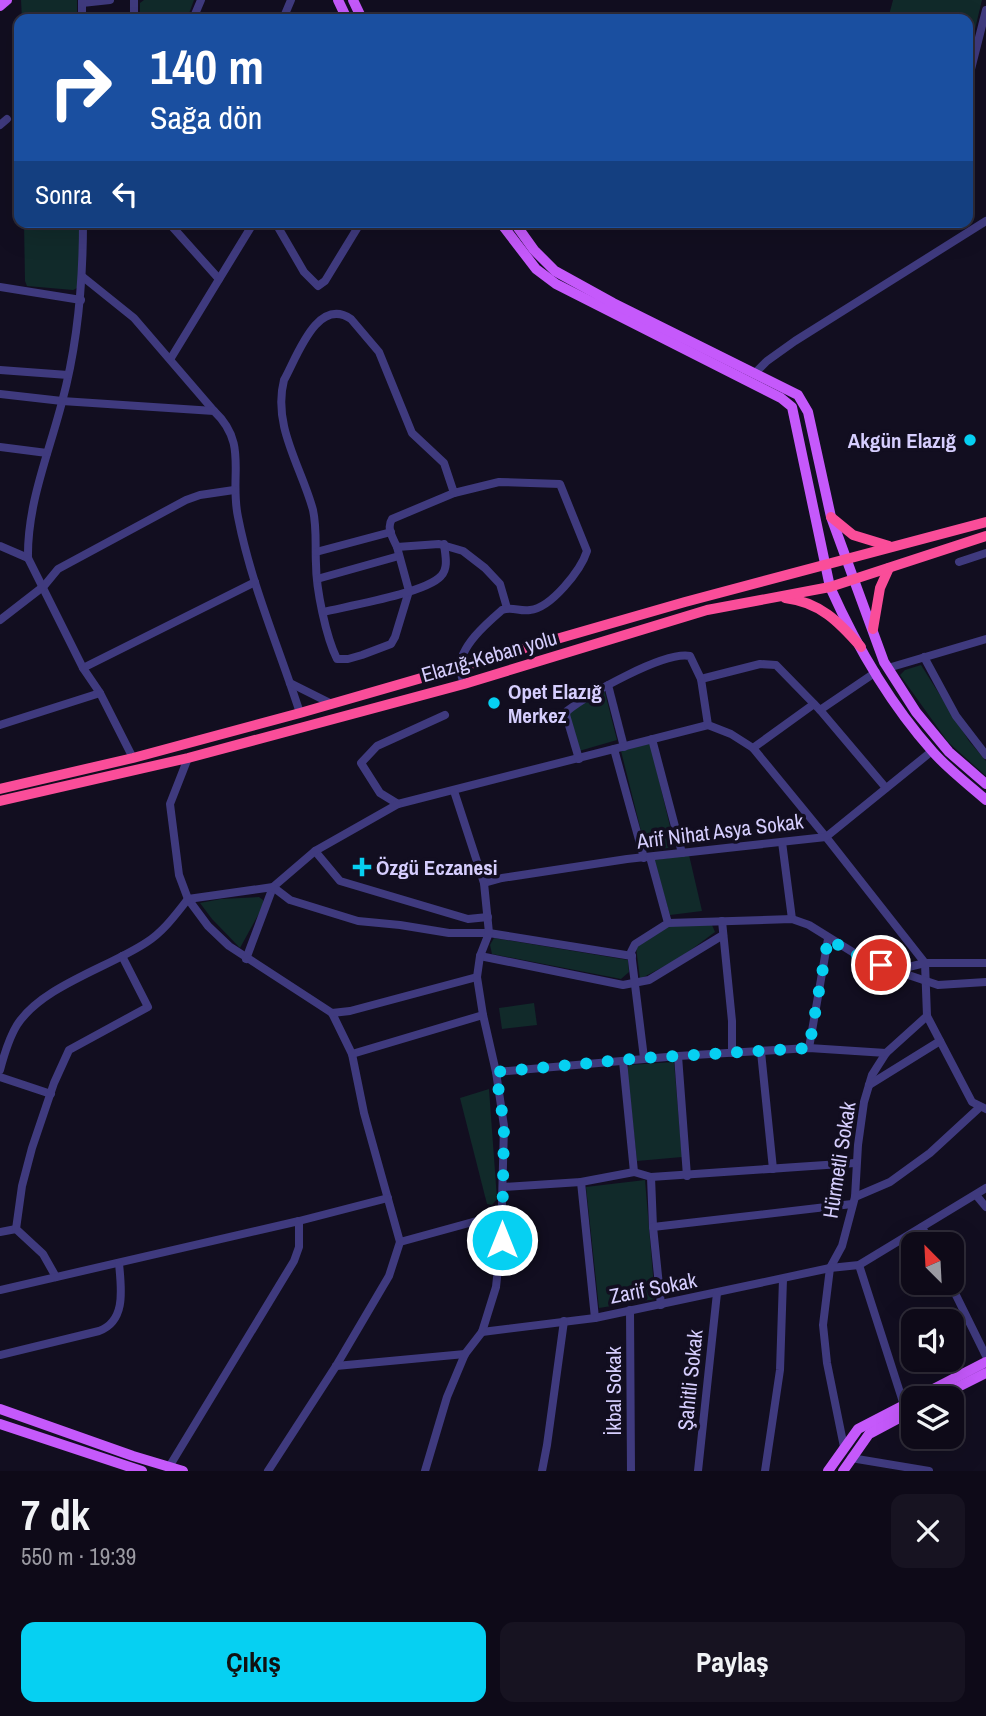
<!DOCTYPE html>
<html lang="tr">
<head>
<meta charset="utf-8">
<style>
  :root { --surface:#0e0a18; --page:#171321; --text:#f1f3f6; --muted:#9b9aa2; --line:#2e2b37; --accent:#06d0f2 }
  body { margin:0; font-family:"Archivo Narrow",sans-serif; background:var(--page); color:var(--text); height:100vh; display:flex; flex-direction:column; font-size:26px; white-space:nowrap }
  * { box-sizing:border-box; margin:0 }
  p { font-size:23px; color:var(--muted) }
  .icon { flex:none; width:38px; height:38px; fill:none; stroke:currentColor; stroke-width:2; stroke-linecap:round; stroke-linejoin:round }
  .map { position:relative; height:1471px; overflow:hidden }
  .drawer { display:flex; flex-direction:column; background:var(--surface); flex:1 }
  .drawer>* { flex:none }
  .top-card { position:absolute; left:14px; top:14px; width:959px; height:214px; border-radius:14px; box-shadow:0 7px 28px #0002,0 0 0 2px var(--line); background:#1a4fa0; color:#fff; overflow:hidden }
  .needle { width:46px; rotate:336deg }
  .tools { position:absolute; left:901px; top:1232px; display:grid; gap:14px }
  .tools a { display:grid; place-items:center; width:63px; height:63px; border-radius:14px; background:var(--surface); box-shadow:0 7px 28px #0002,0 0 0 2px var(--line); font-size:35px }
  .pin { position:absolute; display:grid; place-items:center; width:60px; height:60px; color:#fff; margin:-30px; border:4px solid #fff; border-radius:50%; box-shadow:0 2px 7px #0007 }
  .me { position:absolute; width:77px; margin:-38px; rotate:0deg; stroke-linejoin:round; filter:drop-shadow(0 0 5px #0008) }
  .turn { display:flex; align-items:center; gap:24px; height:147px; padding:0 21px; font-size:32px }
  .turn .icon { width:91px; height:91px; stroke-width:2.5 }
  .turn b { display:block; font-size:49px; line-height:60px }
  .then { display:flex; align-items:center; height:66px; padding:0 21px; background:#0003; gap:14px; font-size:26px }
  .round { display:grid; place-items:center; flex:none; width:74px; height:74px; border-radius:14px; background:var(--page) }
  .headline { display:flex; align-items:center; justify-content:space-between; height:119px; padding:0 21px }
  h1 { font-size:42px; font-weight:700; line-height:52px }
  .cta { display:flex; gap:14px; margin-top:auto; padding:14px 21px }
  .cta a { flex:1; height:80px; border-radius:14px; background:var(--accent); color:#111; font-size:28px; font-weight:700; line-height:80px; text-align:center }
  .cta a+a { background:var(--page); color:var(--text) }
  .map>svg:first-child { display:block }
  .green { fill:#112a2a }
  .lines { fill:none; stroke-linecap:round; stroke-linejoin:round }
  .minor { stroke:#3f3a7e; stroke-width:8 }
  .major { stroke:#c559fb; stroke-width:10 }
  .highway { stroke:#fa4d99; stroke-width:10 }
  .route { stroke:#06d0f2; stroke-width:12; stroke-dasharray:0 21.6 }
  .poi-dot { fill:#06d0f2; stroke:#120e20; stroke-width:2.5 }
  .labels { text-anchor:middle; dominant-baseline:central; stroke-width:7; stroke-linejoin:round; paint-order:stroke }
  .poi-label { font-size:21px; font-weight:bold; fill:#d6cefe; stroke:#120e20; text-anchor:start }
  .street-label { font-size:21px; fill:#d6cefe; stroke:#120e20 }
</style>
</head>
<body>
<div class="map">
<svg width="986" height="1471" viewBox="0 0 986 1471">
  <rect width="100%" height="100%" fill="#120e20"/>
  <!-- green -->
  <g class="green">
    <polygon points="21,0 77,0 77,19 22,19"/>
    <polygon points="144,0 194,0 187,19 140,19 140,3"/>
    <polygon points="893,0 982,0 969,54 968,19 888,19"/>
    <polygon points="24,222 80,222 80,282 77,288 73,290 27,286 25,281"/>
    <polygon points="921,665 969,741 986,761 986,776 948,742 900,675 905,670"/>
    <polygon points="604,689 617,740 579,751 568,713"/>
    <polygon points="650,743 675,847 646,851 621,751"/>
    <polygon points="689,855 702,911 670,915 655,865 655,860"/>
    <polygon points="259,897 263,900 263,906 240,948 212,919 200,903 221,899"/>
    <polygon points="671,925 712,925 715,932 680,958 640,979 636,947"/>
    <polygon points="494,938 628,960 629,972 621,979 492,954 490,945"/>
    <polygon points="534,1003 537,1025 502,1029 499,1008"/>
    <polygon points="674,1062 682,1157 637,1161 627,1069 629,1065"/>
    <polygon points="489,1089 497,1199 492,1205 487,1204 460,1098"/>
    <polygon points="645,1180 655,1299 599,1308 586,1187"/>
  </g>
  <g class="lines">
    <!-- minor -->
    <g class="minor">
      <polyline points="82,0 82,19"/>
      <polyline points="134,0 134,19"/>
      <polyline points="82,3 110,0"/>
      <polyline points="193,19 201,0"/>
      <polyline points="283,19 291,0"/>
      <polyline points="968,81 986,10"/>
      <polyline points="0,125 7,119"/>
      <path d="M83,222C83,283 78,343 62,402C49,453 27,504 28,558L83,668L100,693L133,758"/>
      <polyline points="168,222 219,279"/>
      <polyline points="275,222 304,272 318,286 325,281 361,222"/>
      <polyline points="83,277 134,318 214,411"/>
      <polyline points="0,287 81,300"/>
      <polyline points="171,358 254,222"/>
      <polyline points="0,370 68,375"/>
      <polyline points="754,374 767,361 795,341 986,221"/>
      <path d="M0,394L62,401L214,411C249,444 229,475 238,517C251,584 279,648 300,713"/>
      <polyline points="0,447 47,453"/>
      <path d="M454,493L392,519C386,528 393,538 397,547L439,544L463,551L485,568L500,584L507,608"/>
      <polyline points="0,546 28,558"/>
      <path d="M397,547L409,591L395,637L391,644L362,655L348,659H337C326,637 316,589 316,564C315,546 317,528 313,510C302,468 272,426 284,380C297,357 317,296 351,319L379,352L412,433L444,463L454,493L499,482L560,484L587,551C581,570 551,608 530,610C520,612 512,606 502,610C487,623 460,646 460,668C460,673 463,680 464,684"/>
      <polyline points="316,552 391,532"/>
      <polyline points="959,562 986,553"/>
      <polyline points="317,579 399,556"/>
      <path d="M323,612C348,606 426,593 441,576C449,568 445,554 444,544"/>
      <polyline points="0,620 44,586 58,569 186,500 200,495 234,490"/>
      <polyline points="924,657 956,716 986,755"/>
      <polyline points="83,668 255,582"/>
      <polyline points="888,668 986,639"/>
      <polyline points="701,679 760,664 776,665 820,710 886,788"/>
      <polyline points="290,683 332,704"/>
      <polyline points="608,685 624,747"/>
      <polyline points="820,710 876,672"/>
      <polyline points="445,715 377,746 361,763 380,793 398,804 708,725"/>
      <polyline points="0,725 100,693"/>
      <polyline points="652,739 682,853"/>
      <polyline points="753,748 814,704"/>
      <polyline points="614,749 644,858"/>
      <polyline points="188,758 170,804 179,875 188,899 208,926 229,946 332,1013 352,1054 364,1113 400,1242 389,1276 336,1366 268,1471"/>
      <path d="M579,759L566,715L567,711C589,694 664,651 690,656L701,679L708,725L731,734L753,748L826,837L925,963L927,1016L886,1053L872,1075L864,1102L858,1145L855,1197L842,1246L830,1268L823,1325L827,1363L844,1447"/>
      <polyline points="782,842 792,919"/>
      <polyline points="315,851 340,881 468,919 488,917"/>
      <polyline points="484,883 502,878 627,859 826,837 932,751"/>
      <polyline points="722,921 732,1021 732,1053"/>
      <polyline points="668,923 792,919 809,925 867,961 938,985 986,982"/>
      <polyline points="480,956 623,985 649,980 723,935"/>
      <polyline points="246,959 273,887 315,851 398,804"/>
      <polyline points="896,970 925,963 986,963"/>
      <polyline points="332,1013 350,1011 477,977"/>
      <polyline points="927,1016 972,1102 986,1109"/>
      <polyline points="809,1048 828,939"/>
      <polyline points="761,1052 773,1169"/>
      <polyline points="352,1054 483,1015"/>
      <polyline points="678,1056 687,1176"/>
      <polyline points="644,1058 631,952 635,944 668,923 650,857"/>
      <polyline points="623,1061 634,1172"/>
      <path d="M0,1070C4,1055 9,1038 17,1025C42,986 110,967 147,942C164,931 176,914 188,899L273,887L290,900L358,921L400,925L449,933H489L632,956"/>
      <polyline points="496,1072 678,1056 809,1048 886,1053"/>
      <polyline points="0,1077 51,1094"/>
      <polyline points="869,1085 940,1041"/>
      <polyline points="651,1177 653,1227 661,1305"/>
      <polyline points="581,1182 595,1318"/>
      <polyline points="503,1187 581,1182 634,1172 651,1177 855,1163"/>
      <polyline points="976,1195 986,1207"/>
      <polyline points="855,1197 890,1182 930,1153 980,1107"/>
      <polyline points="653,1227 852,1204"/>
      <polyline points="922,1227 931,1244"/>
      <polyline points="0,1232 16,1229"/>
      <polyline points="400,1242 502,1214"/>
      <polyline points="859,1265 904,1405"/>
      <polyline points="56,1277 43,1254 16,1229 22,1186 32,1148 54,1083 69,1050 148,1007 122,956"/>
      <polyline points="950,1283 986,1356"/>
      <polyline points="0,1290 299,1221 388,1198"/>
      <polyline points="630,1310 631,1471"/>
      <polyline points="482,1332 595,1318 830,1268 859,1265 986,1188"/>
      <path d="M0,1355L99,1331C127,1321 121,1287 119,1263"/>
      <polyline points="336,1366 465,1354"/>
      <polyline points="851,1458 929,1471"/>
      <polyline points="169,1467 294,1261 299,1247 299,1221"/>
      <polyline points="425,1471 447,1397 465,1354 482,1332 496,1287 501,1240 504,1126 496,1072 483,1015 477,977 480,956 489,933 484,883 454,791"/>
      <polyline points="542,1471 547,1445 564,1321"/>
      <polyline points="698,1471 717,1293"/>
      <polyline points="765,1471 780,1370 783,1279"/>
    </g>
    <!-- major -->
    <g class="major">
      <polyline points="338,0 347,19"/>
      <polyline points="353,0 362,19"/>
      <polyline points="0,6 7,0"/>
      <path d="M500,222L536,269L556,284L781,398L792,407L830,587C856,645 891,705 933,752C949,770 968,784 986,800"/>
      <polyline points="514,222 534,250 555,271 613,303 798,395 808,412 831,517 884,662 916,712 949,752 986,784"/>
      <polyline points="916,1398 986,1362"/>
      <polyline points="936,1398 986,1373"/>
      <polyline points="0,1409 133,1456 183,1471"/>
      <polyline points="0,1424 142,1471"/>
      <polyline points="828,1471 858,1429 914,1400"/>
      <polyline points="843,1471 869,1434 914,1410"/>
    </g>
    <!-- highway -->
    <g class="highway">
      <polyline points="831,517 853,535 889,546"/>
      <path d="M785,598C820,602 839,622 861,647"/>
      <polyline points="873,629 880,588 889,568"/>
      <polyline points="0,789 133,758 300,713 685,602 986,522"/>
      <polyline points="0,801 188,758 464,684 707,610 830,587 986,536"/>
    </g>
  </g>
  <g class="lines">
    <!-- route -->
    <polyline class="route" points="502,1240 504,1126 496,1072 643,1058 809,1048 828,939 867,961 881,965"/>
  </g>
  <!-- markers -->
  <g class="poi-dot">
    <circle cx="970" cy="440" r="7"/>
    <circle cx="494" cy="703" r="7"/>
    <path d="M358.5 856.5h7v7h7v7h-7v7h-7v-7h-7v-7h7z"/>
  </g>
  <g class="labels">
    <!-- poi labels -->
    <g class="poi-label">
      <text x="956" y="440" text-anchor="end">Akgün Elazığ</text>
      <text x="508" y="691">Opet Elazığ<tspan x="508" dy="24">Merkez</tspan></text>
      <text x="376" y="867">Özgü Eczanesi</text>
    </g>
    <!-- street labels -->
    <g class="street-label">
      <text transform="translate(489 656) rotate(-16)">Elazığ-Keban yolu</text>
      <text transform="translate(720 831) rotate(-7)">Arif Nihat Asya Sokak</text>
      <text transform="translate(839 1160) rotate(-81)">Hürmetli Sokak</text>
      <text transform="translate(653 1288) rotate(-11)">Zarif Sokak</text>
      <text transform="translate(690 1380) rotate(-84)">Şahitli Sokak</text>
      <text transform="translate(613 1391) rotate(-90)">İkbal Sokak</text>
    </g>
  </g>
</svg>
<div class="tools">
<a><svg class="needle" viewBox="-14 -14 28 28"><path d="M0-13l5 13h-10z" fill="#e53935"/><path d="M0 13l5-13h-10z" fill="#9b9aa2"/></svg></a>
<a><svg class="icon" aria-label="sound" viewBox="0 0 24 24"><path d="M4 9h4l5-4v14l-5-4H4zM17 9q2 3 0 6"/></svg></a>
<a><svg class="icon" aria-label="layers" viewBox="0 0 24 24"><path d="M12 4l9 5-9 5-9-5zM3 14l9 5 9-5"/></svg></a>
</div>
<div class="pin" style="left:881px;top:965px;background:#d93025"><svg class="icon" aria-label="arrive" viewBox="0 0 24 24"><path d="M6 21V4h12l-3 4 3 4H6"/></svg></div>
<svg class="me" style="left:502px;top:1240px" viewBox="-20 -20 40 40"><circle r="17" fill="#06d0f2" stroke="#fff" stroke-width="3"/><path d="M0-11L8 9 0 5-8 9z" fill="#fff"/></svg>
<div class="top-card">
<div class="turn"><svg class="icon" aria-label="right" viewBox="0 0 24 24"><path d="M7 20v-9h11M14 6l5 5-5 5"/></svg><div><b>140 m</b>Sağa dön</div></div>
<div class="then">Sonra<svg class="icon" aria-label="left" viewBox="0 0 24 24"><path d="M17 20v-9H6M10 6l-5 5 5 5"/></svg></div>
</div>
</div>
<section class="drawer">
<div class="headline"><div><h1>7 dk</h1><p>550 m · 19:39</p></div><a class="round"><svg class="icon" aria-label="close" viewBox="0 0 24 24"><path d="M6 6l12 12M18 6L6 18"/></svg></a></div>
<div class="cta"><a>Çıkış</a><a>Paylaş</a></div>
</section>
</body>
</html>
